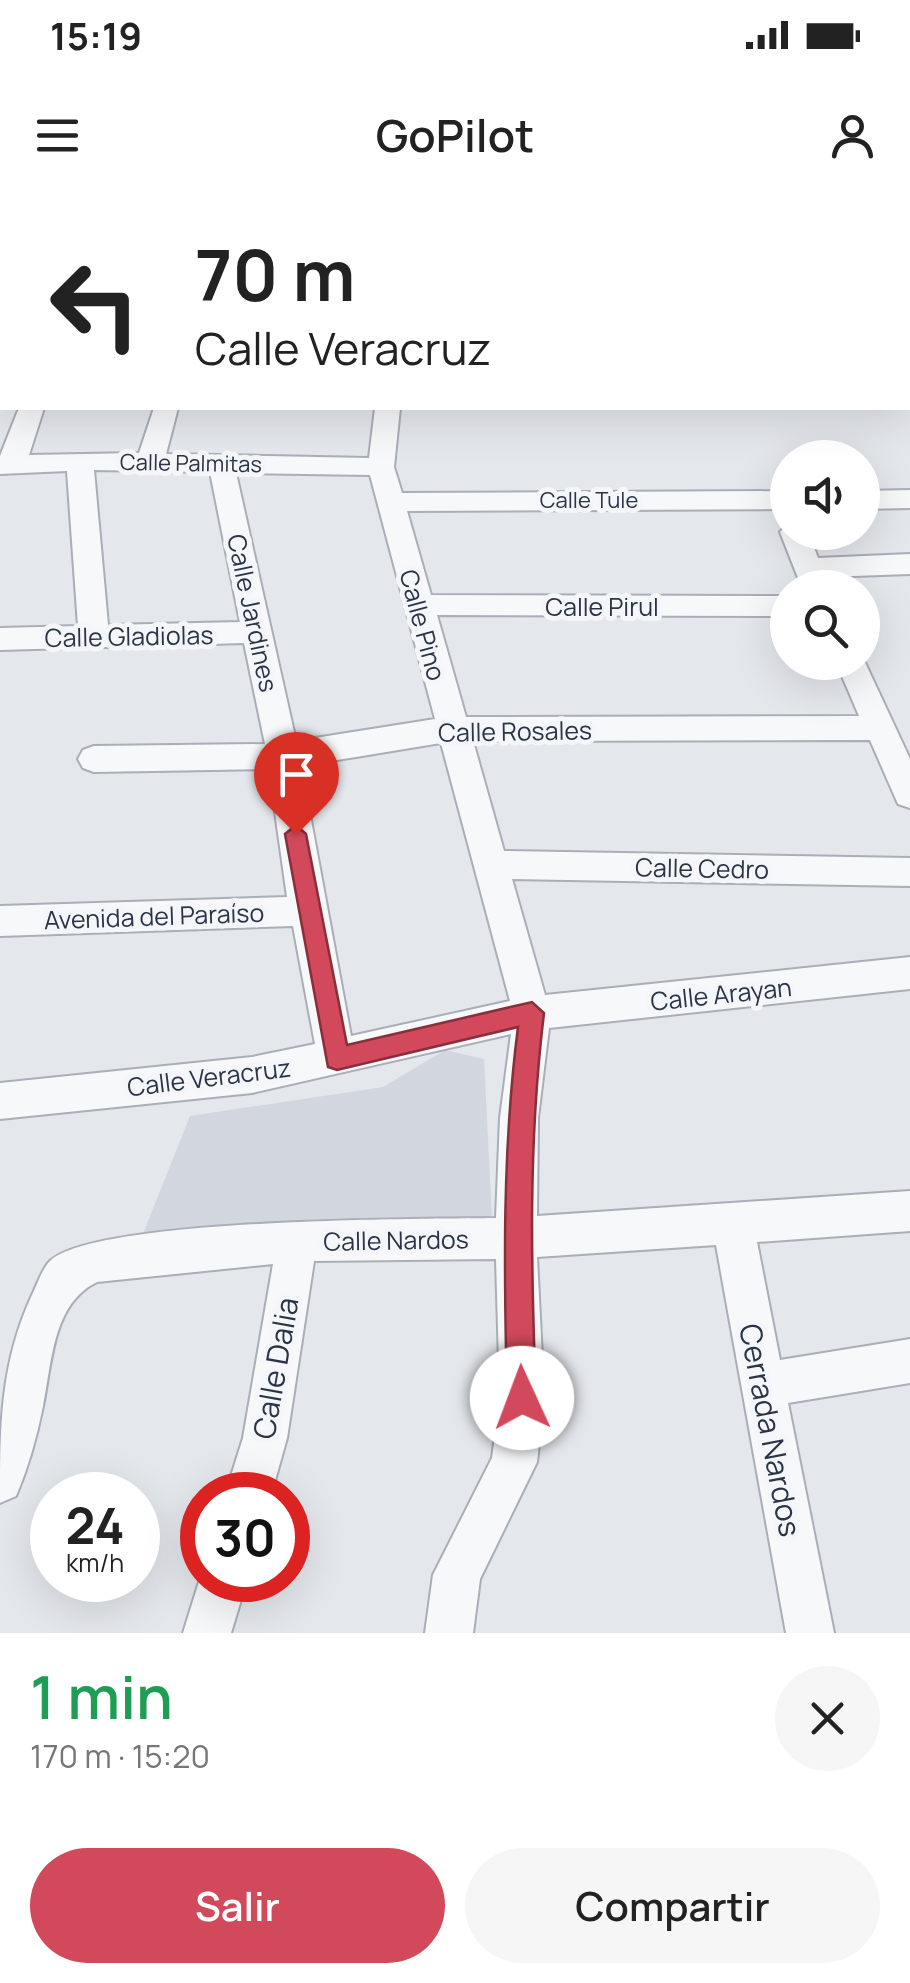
<!DOCTYPE html>
<html lang="es">
<head>
<meta charset="utf-8">
<style>
  :root { --surface:#fff; --page:#f6f6f6; --text:#222; --muted:#767676; --accent:#d1495b }
  body { margin:0; font-family:Manrope,sans-serif; background:var(--page); color:var(--text); height:100vh; display:flex; flex-direction:column; font-size:38px; white-space:nowrap }
  * { box-sizing:border-box; margin:0 }
  p { font-size:32px; color:var(--muted) }
  .icon { flex:none; width:55px; height:55px; fill:none; stroke:currentColor; stroke-width:2; stroke-linecap:round; stroke-linejoin:round }
  .map { position:relative; height:1433px; overflow:hidden }
  .drawer { display:flex; flex-direction:column; background:var(--surface); flex:1 }
  .drawer>* { flex:none }
  .banner { position:absolute; left:0px; top:0px; width:910px; height:210px; box-shadow:0 10px 40px #0002; background:#fff; color:var(--text); overflow:hidden }
  .buttons { position:absolute; left:770px; top:240px; display:grid; gap:20px }
  .buttons a { display:grid; place-items:center; width:110px; height:110px; border-radius:50%; background:var(--surface); box-shadow:0 10px 40px #0002; font-size:50px }
  .speed { position:absolute; left:30px; top:1272px; display:flex; gap:20px; font-size:50px; font-weight:700; text-align:center }
  .speed>* { display:grid; place-content:center; width:130px; height:130px; border-radius:50%; background:var(--surface); box-shadow:0 10px 40px #0002; line-height:1 }
  .speed small { font-size:25px; font-weight:400 }
  .speed .limit { border:15px solid #d22; background:#fff; color:#111 }
  .pin { position:absolute; display:grid; place-items:center; width:85px; height:85px; color:#fff; margin:-102px -42px; border-radius:50% 50% 50% 0; rotate:-45deg; box-shadow:0 0 10px #0007 }
  .pin .icon { rotate:45deg }
  .me { position:absolute; width:110px; margin:-55px; rotate:358deg; stroke-linejoin:round; filter:drop-shadow(0 0 8px #0008) }
  .turn { display:flex; align-items:center; gap:35px; height:210px; padding:0 30px; font-size:45px }
  .turn .icon { width:130px; height:130px; stroke-width:2.5 }
  .turn b { display:block; font-size:70px; line-height:85px }
  .round { display:grid; place-items:center; flex:none; width:105px; height:105px; border-radius:52px; background:var(--page) }
  .overview { display:flex; align-items:center; justify-content:space-between; height:170px; padding:0 30px }
  h1 { font-size:60px; font-weight:600; line-height:75px; color:#1e9e55 }
  .button { display:flex; gap:20px; margin-top:auto; padding:20px 30px }
  .button a { flex:1; height:115px; border-radius:60px; background:var(--accent); color:#fff; font-size:40px; font-weight:600; line-height:115px; text-align:center }
  .button a+a { background:var(--page); color:var(--text) }
  .status { display:flex; justify-content:space-between; align-items:center; height:70px; padding:0 50px; background:var(--surface); direction:ltr }
  .status svg { height:28px; fill:currentColor }
  header { display:flex; justify-content:space-between; align-items:center; height:130px; padding:0 30px; background:var(--surface); font-size:45px; font-weight:600 }
  .map>svg:first-child { display:block }
  .built { fill:#d2d6de }
  .lines { fill:none; stroke-linecap:round; stroke-linejoin:round }
  .minor-casing { stroke:#a9aeb7; stroke-width:4 }
  .minor { fill:#f7f8fa; fill-rule:evenodd }
  .route { fill:#d1495b; stroke:#882f3b; stroke-width:2.5 }
  .labels { text-anchor:middle; dominant-baseline:central; stroke-width:10; stroke-linejoin:round; paint-order:stroke }
  .far-street-label { font-size:22px; fill:#2b3445; stroke:#f4f6f9 }
  .street-label { font-size:25px; fill:#2b3445; stroke:#f4f6f9 }
  .near-street-label { font-size:30px; fill:#2b3445; stroke:#f4f6f9 }
</style>
</head>
<body>
<div class="status"><b>15:19</b><svg viewBox="0 0 49 12"><path d="M0 12V9h3v3zM5 12V6h3v6zM10 12V3h3v9zM15 12V0h3v12zM26 1h20v11H26zM47 4h2v5h-2z"/></svg></div>
<header><svg class="icon" aria-label="menu" viewBox="0 0 24 24"><path d="M4 6h16M4 12h16M4 18h16"/></svg>GoPilot<svg class="icon" aria-label="person" viewBox="0 0 24 24"><circle cx="12" cy="8" r="4"/><path d="M4 21q1-7 8-7t8 7"/></svg></header>
<div class="map">
<svg width="910" height="1433" viewBox="0 0 910 1433">
  <rect width="100%" height="100%" fill="#e4e7ec"/>
  <!-- built -->
  <polygon class="built" points="445,850 484,859 492,1018 142,1036 190,916 383,887"/>
  <g class="lines">
    <!-- minor casing -->
    <g class="minor-casing">
      <g id="minor">
        <polygon points="122,0 144,0 144,2 123,2"/>
        <polygon points="194,0 216,0 216,2 195,2"/>
        <polygon points="438,0 460,0 460,2 439,2"/>
        <polygon points="582,0 604,0 604,2 583,2"/>
        <polygon points="725,0 747,0 748,2 727,2"/>
        <polygon points="840,0 862,0 863,2 842,2"/>
        <rect x="0" y="32" width="2" height="14"/>
        <rect x="908" y="42" width="2" height="14"/>
        <path d="M19,208H44L29,255L139,253L154,208H178L166,254L369,258L375,208H400L394,267L402,293L788,291V309L407,311L431,395L788,396V416L437,415L466,517L859,516L836,462H862V456L910,559V608L898,604L870,540L473,541L504,651L910,658V686L512,679L545,795L910,757V789L549,828L538,918L537,1016L910,991V1031L757,1042L780,1160L910,1139V1183L788,1203L834,1433H786L716,1045L537,1057L544,1198L537,1262L480,1379L473,1433H425L433,1375L492,1258L500,1198L496,1059L314,1061L287,1238L271,1295H225L243,1238L273,1064L97,1082C52,1104 52,1163 43,1206C37,1236 28,1268 16,1296L0,1303C0,1227 0,1164 32,1095C37,1085 42,1069 50,1061C96,1018 421,1019 496,1018L500,918L511,834L252,893L0,919V883L252,857L315,844L293,726L0,736V706L287,697L269,569L94,572L83,568L78,559L83,550L94,546L265,544L244,443L0,450V428L78,426L67,271L0,274V256ZM94,270L210,272L240,422L108,425ZM236,273L370,275L435,519L296,541ZM441,543L510,801L351,836L301,566Z"/>
        <polygon points="910,290 910,308 862,309 862,291"/>
        <polygon points="788,324 788,332 808,332 818,358 910,354 910,374 826,377 830,388 802,388 780,332"/>
        <polygon points="202,1372 202,1380 247,1380 231,1433 183,1433"/>
      </g>
    </g>
    <!-- minor -->
    <use href="#minor" class="minor"/>
  </g>
  <!-- route -->
  <path class="route" d="M296,625L306,634L347,845L532,802L544,813C528,944 531,1067 536,1198L532,1208L522,1213L512,1208L507,1198C504,1073 502,951 518,827L337,870L328,867L285,634Z"/>
  <g class="labels">
    <!-- far-street labels -->
    <g class="far-street-label">
      <text transform="translate(191 263) rotate(1)">Calle Palmitas</text>
      <text x="589" y="300">Calle Tule</text>
    </g>
    <!-- street labels -->
    <g class="street-label">
      <text x="602" y="406">Calle Pirul</text>
      <text transform="translate(253 413) rotate(78)">Calle Jardines</text>
      <text transform="translate(423 425) rotate(75)">Calle Pino</text>
      <text transform="translate(129 436) rotate(-1)">Calle Gladiolas</text>
      <text transform="translate(515 531) rotate(-1)">Calle Rosales</text>
      <text transform="translate(702 668) rotate(1)">Calle Cedro</text>
      <text transform="translate(154 716) rotate(-2)">Avenida del Paraíso</text>
      <text transform="translate(721 794) rotate(-6)">Calle Arayan</text>
      <text transform="translate(209 877) rotate(-7)">Calle Veracruz</text>
      <text transform="translate(396 1040) rotate(-1)">Calle Nardos</text>
    </g>
    <!-- near-street labels -->
    <g class="near-street-label">
      <text transform="translate(275 1168) rotate(-80)">Calle Dalia</text>
      <text transform="translate(771 1230) rotate(79)">Cerrada Nardos</text>
    </g>
  </g>
</svg>
<div class="buttons">
<a><svg class="icon" aria-label="sound" viewBox="0 0 24 24"><path d="M4 9h4l5-4v14l-5-4H4zM17 9q2 3 0 6"/></svg></a>
<a><svg class="icon" aria-label="search" viewBox="0 0 24 24"><circle cx="10" cy="10" r="6"/><path d="M15 15l6 6"/></svg></a>
</div>
<div class="speed"><div>24<small>km/h</small></div><div class="limit">30</div></div>
<div class="pin" style="left:296px;top:634px;background:#d93025"><svg class="icon" aria-label="arrive" viewBox="0 0 24 24"><path d="M6 21V4h12l-3 4 3 4H6"/></svg></div>
<svg class="me" style="left:522px;top:1198px" viewBox="-20 -20 40 40"><circle r="19" fill="#fff"/><path d="M0-13L10 11 0 6-10 11z" fill="#d1495b"/></svg>
<div class="banner">
<div class="turn"><svg class="icon" aria-label="left" viewBox="0 0 24 24"><path d="M17 20v-9H6M10 6l-5 5 5 5"/></svg><div><b>70 m</b>Calle Veracruz</div></div>
</div>
</div>
<section class="drawer">
<div class="overview"><div><h1>1 min</h1><p>170 m · 15:20</p></div><a class="round"><svg class="icon" aria-label="close" viewBox="0 0 24 24"><path d="M6 6l12 12M18 6L6 18"/></svg></a></div>
<div class="button"><a>Salir</a><a>Compartir</a></div>
</section>
</body>
</html>
